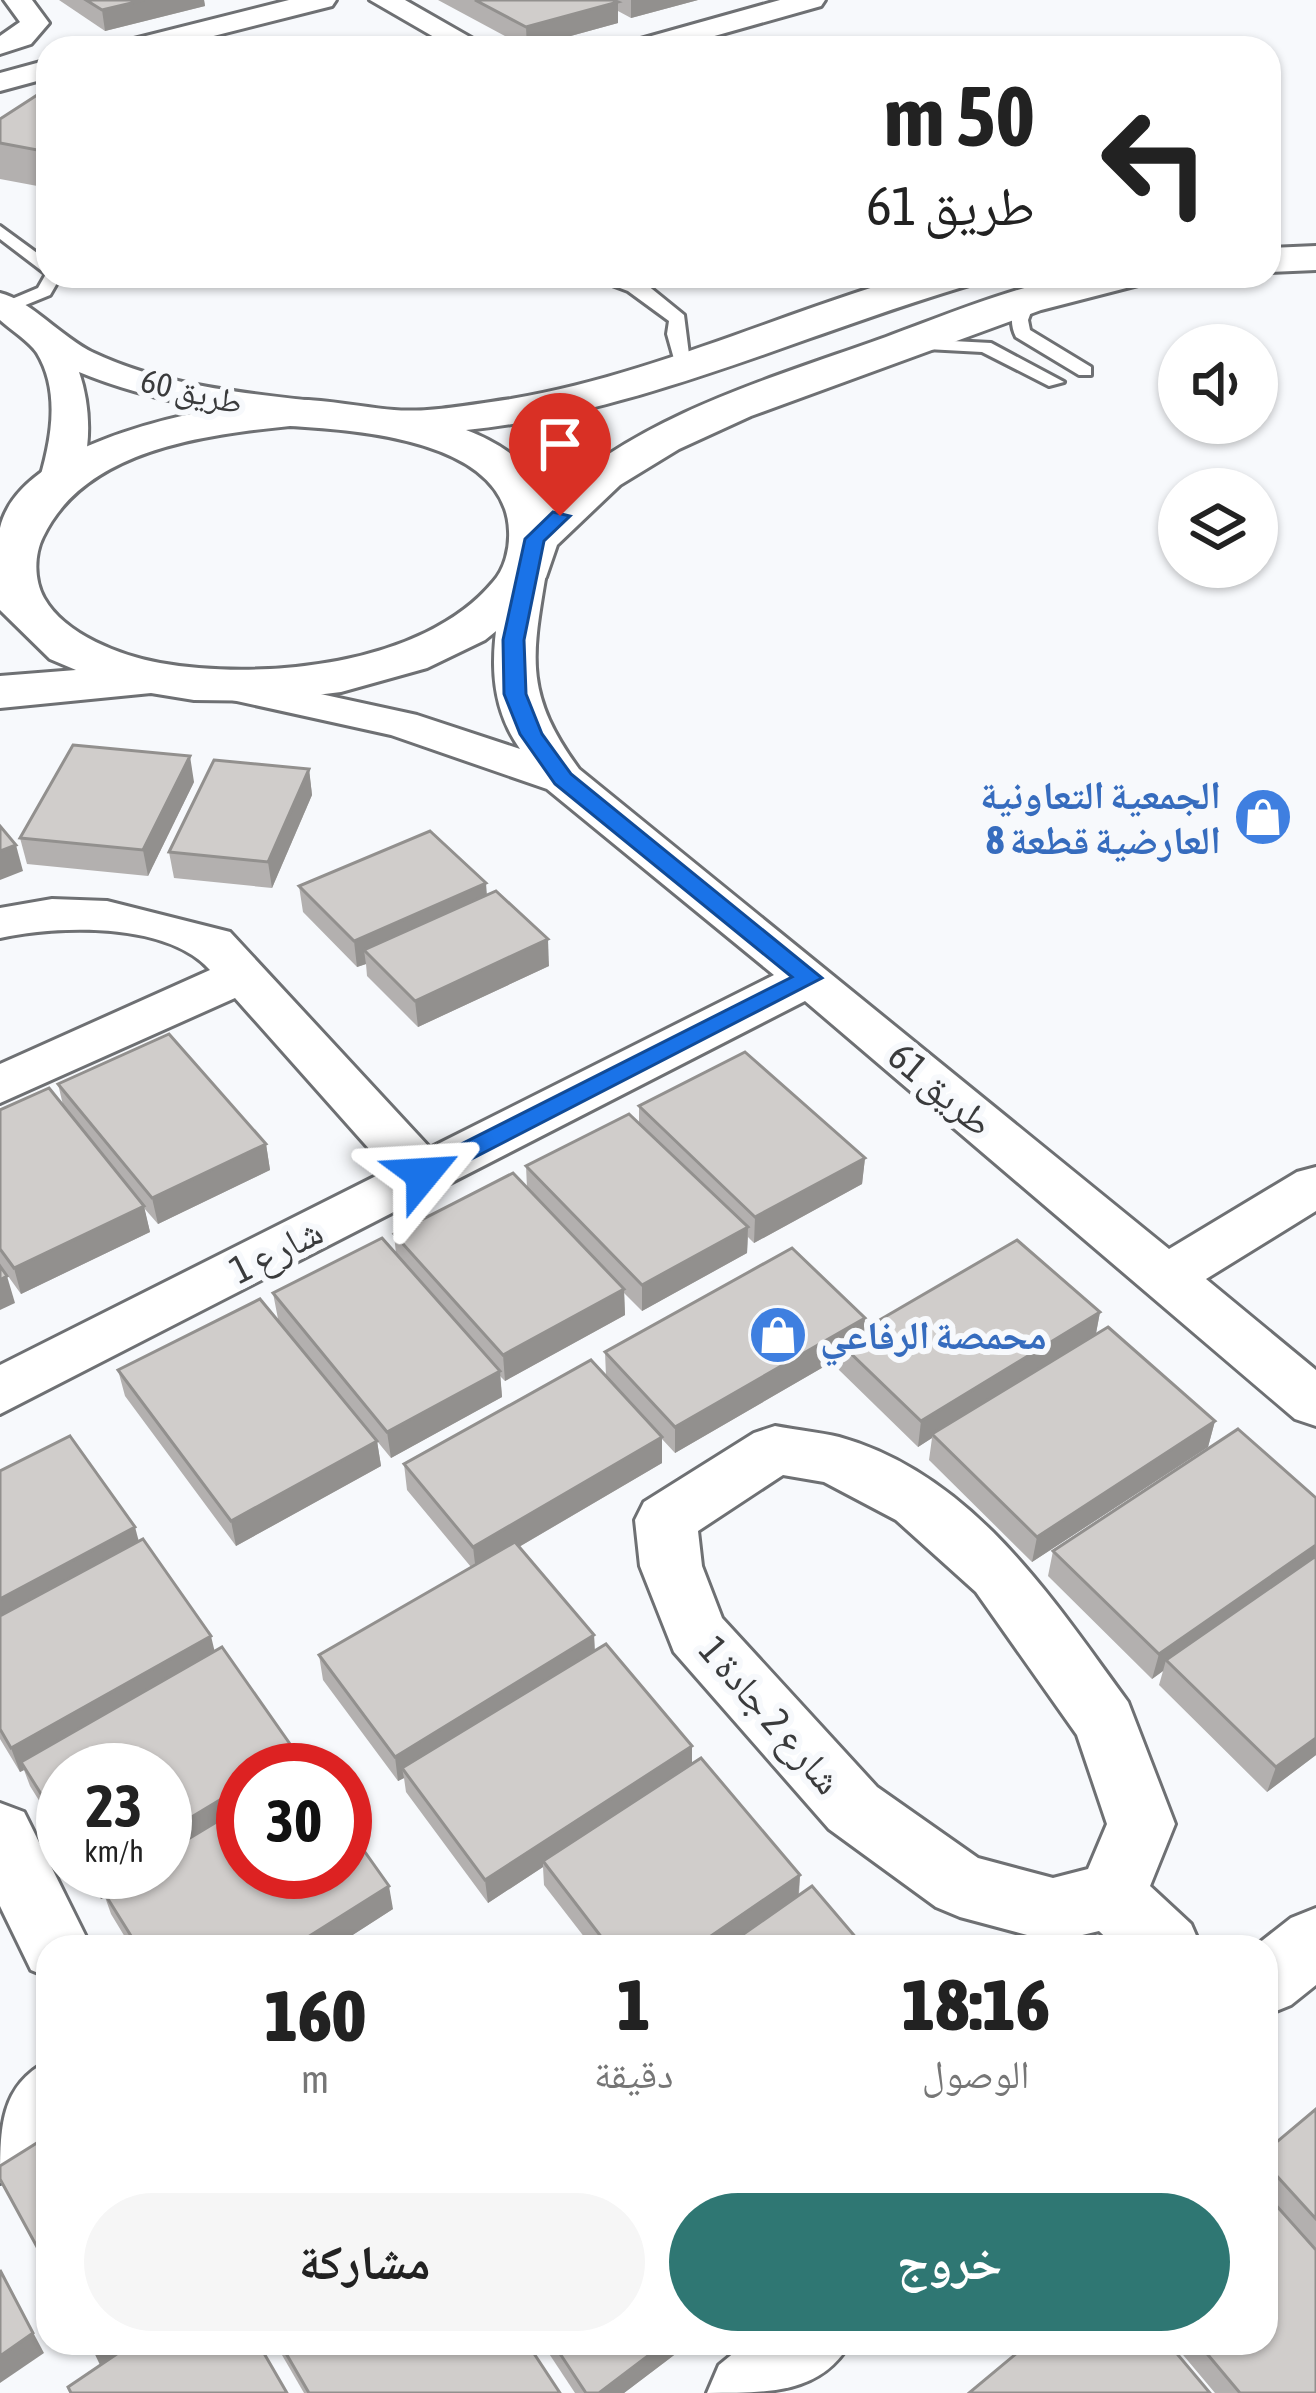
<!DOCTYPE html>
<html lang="ar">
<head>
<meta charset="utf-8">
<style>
  :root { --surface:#fff; --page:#f6f6f6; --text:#222; --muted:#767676; --accent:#2f7773 }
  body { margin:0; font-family:"Asap Condensed","Noto Naskh Arabic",sans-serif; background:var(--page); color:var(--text); direction:rtl; height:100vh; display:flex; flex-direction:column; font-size:45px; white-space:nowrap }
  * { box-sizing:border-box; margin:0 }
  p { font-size:39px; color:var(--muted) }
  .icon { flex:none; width:66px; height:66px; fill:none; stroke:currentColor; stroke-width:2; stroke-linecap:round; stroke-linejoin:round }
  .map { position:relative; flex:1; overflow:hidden; direction:ltr }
  .sheet { position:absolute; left:36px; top:1935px; width:1242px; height:420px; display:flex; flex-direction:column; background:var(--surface); border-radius:36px; box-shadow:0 3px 9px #0004; direction:rtl }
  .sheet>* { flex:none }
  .guide { position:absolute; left:36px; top:36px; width:1245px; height:252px; border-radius:36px; box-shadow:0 3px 9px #0004; direction:rtl; background:#fff; color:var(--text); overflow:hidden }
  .fabs { position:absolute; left:1158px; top:324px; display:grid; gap:24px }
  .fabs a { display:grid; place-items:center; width:120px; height:120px; border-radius:50%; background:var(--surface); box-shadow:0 3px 9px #0004; font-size:60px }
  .speed { position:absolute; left:36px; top:1743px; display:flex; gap:24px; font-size:60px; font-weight:700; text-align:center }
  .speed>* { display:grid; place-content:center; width:156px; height:156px; border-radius:50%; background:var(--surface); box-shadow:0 3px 9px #0004; line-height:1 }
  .speed small { font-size:30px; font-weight:400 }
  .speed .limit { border:18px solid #d22; background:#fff; color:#111 }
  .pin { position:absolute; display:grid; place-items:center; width:102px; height:102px; color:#fff; margin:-123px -51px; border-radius:50% 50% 50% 0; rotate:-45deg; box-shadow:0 0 12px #0007 }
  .pin .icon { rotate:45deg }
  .me { position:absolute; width:132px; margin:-66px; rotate:63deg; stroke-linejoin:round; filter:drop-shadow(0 0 9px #0008) }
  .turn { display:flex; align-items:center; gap:42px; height:252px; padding:0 48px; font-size:54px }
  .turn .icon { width:156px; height:156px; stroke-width:2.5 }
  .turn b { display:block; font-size:84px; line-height:102px }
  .eta { display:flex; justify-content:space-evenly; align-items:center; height:204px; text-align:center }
  .eta b { font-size:72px; font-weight:800; line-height:84px }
  .cta { display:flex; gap:24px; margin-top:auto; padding:24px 48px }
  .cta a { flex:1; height:138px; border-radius:72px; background:var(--accent); color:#fff; font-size:48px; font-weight:800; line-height:138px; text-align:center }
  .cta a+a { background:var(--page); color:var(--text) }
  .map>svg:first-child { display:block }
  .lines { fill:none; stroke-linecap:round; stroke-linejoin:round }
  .lane-casing { stroke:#6e7073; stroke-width:6 }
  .street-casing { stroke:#6e7073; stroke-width:6 }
  .secondary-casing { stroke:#6e7073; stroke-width:6 }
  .lane { fill:#fff; fill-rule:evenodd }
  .street { fill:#fff; fill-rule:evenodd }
  .secondary { fill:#fff; fill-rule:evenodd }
  .wall { fill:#b3b0af }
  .shaded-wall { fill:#92908e }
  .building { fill:#d0cdcb; stroke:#92908e; stroke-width:3 }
  .route { fill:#1a73e8; stroke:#114b97; stroke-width:3 }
  .labels { text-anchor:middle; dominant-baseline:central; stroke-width:12; stroke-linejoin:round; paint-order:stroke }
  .far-street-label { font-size:33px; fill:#3a3b3c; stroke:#f7f9fc }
  .shop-label { font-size:39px; font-weight:bold; fill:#366cbe; stroke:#f7f9fc; text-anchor:end }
  .street-label { font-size:39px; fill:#3a3b3c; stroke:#f7f9fc }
</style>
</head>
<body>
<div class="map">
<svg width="1316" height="2393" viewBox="0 0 1316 2393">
  <rect width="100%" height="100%" fill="#f7f9fc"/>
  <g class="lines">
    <!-- lane casing -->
    <g class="lane-casing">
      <g id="lane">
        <polygon points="0,226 48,261 48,276 61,276 50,295 6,313 0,312 0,304 38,288 46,274 0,239"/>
        <polygon points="588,276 636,276 684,315 691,370 676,366 667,334 669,321 628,291"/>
        <path d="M1026,296L1035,301L1028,320L1030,330L1091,367V375H1079L1016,337C1009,324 1010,301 1026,296Z"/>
        <polygon points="914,339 991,343 1064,382 1049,386 982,352 908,348 905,344"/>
      </g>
    </g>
    <!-- street casing -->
    <g class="street-casing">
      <g id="street">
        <polygon points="4,0 32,0 49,23 31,44 0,54 0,36 20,22"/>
        <polygon points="289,0 336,0 332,6 166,48 118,48 122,42"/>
        <polygon points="370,0 405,0 489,48 453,48"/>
        <polygon points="780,0 825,0 821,6 672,48 626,48 630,42"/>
        <polygon points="48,60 48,78 0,91 0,73"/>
        <path d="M0,293C30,300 62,338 94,353C164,386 244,393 321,402L334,405L339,413L334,421L321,424C239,414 156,404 79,372C92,410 93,462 70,496H42L37,488C50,446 62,394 37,353C29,341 11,330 0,320Z"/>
        <path d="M527,555L541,558L547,567C532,657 523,692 579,769L1169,1249L1297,1172L1316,1167V1211L1206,1279L1316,1370V1426L1295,1419L805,1001L0,1414V1365L388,1170L235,998L0,1103V1064L210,970C167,922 59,925 0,938V908L52,899L107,901L230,932L430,1148L774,975L547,789L391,735L214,696L208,687L214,678L229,674L417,715L520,749C480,692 495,631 507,567L513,558Z"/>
        <path d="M775,1426C796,1430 819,1432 839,1437C972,1474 1052,1598 1128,1702L1175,1824L1150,1886L1191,1924L1201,1947H1116L1099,1931L1053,1942L960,1917L936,1907L829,1829L674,1652L640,1566L635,1520L644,1502L754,1433ZM783,1475L824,1482L896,1520L976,1592L1077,1735L1107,1824L1088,1869L1053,1878L978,1858L877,1787L722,1618L702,1566L698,1531Z"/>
        <polygon points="0,1803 24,1812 91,1947 48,1947 48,1977 31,1970 0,1906"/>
        <polygon points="1316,1908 1316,1985 1291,2005 1266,2015 1266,1947 1254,1947 1291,1918"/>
        <path d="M48,2061V2159L0,2183C0,2127 0,2086 48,2061Z"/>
        <path d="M746,2343H850C821,2393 771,2393 707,2393L719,2365Z"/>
      </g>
    </g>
    <!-- secondary casing -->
    <g class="secondary-casing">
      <g id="secondary">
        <polygon points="1316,246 1316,270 1269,272 1269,248"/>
        <path d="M909,276H975L969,285C803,334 639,413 466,430C501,443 533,465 548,501C643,414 766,380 886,337C946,315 1007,289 1070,277C1093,273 1120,276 1144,276L1138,285L1041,310L751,416L679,449L620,485L557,545L546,577L528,605L485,640L427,668L341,692L267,701L194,700L151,693L0,708V676L76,670L50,659L0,610C0,585 0,552 0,528C20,440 211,405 285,400C322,398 358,407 394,410C428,413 476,404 511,399C648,376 776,315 909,276ZM290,426C356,430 506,439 509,531C510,548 505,569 493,582C423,666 261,681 160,663C121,656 65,635 44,598C34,580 34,555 43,537C85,449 204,435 290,426Z"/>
      </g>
    </g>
    <!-- lane -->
    <use href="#lane" class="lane"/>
    <!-- street -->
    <use href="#street" class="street"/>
    <!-- secondary -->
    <use href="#secondary" class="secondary"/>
  </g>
  <!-- wall -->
  <g class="wall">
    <polygon points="59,0 204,0 205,6 105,31"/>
    <polygon points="438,0 698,0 631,18 618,11 618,23 527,48"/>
    <polygon points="48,88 48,188 0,179 0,119"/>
    <polygon points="309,769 312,795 272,888 174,878 169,852"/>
    <polygon points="194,782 148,876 27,864 20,838"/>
    <polygon points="299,886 487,895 549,966 418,1027 367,976 366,964 357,967 303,912"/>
    <polygon points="58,1084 266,1144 270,1170 158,1224 144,1208 150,1232 21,1294 0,1265 0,1110 63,1105"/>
    <polygon points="639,1106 865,1158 862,1184 754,1243 748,1237 747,1253 642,1311 624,1293 625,1315 505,1381 500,1376 502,1397 391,1458 377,1441 381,1466 236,1546 125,1396 118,1370 278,1319 273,1293 396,1254 394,1234 527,1188 526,1166 639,1123"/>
    <polygon points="1100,1312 1096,1334 1215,1421 1208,1447 1032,1562 929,1460 932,1438 918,1447 838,1369 839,1358 675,1453 662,1439 662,1463 519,1547 594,1635 595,1651 692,1746 692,1764 800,1875 799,1896 864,1947 592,1947 544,1885 543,1867 488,1903 406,1792 404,1778 398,1781 323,1680 319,1655 471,1567 407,1490 404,1464 606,1376 605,1352 865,1318 864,1329"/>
    <polygon points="0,1471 139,1542 215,1651 297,1754 301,1770 243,1770 393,1909 334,1947 131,1947 111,1914 105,1897 101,1899 84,1872 165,1872 63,1770 63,1839 30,1786 24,1770 20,1772 0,1739"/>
    <polygon points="1053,1551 1316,1755 1267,1792 1159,1685 1163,1671 1152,1679 1048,1576"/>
    <polygon points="1316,2109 1316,2393 1215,2393 1173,2343 1266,2343 1266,2151"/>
    <polygon points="275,2343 527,2343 560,2393 304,2393"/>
    <polygon points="542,2343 690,2343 624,2393 575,2393"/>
  </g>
  <!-- shaded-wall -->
  <g class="shaded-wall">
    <polygon points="144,0 204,0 205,6 105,31 102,10"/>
    <polygon points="631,0 698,0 631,18"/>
    <polygon points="618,2 618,23 527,48 526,27"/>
    <polygon points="190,756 194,782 148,876 143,850"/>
    <polygon points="309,769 312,795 272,888 268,862"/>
    <polygon points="16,845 23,871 0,880 0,851"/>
    <polygon points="486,883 488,909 364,950 366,964 357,967 354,941"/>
    <polygon points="548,939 549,966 418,1027 415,1001"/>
    <polygon points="266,1144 270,1170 158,1224 152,1198"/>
    <polygon points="865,1158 862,1184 754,1243 755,1217"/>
    <polygon points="144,1206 150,1232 21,1294 14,1268"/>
    <polygon points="748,1227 747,1253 642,1311 642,1285"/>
    <polygon points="7,1276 15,1303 0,1310 0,1280"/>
    <polygon points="624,1289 625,1315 505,1381 503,1355"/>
    <polygon points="1100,1312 1095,1338 932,1434 932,1438 918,1447 921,1421"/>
    <polygon points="865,1318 862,1344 840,1343 839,1358 675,1453 675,1427"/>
    <polygon points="500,1371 502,1397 391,1458 387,1432"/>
    <polygon points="1215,1421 1208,1447 1032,1562 1037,1537"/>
    <polygon points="662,1437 662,1463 476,1572 473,1547"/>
    <polygon points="377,1441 381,1466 236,1546 231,1521"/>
    <polygon points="135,1527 142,1553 0,1629 0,1599"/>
    <polygon points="1316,1545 1316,1564 1166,1660 1163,1671 1152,1679 1159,1654"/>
    <polygon points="594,1635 595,1660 402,1768 404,1778 398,1781 395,1757"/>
    <polygon points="211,1636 217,1661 21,1762 24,1770 20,1772 11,1748"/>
    <polygon points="1316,1738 1316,1755 1267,1792 1276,1767"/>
    <polygon points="692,1746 692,1770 543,1861 543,1867 488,1903 485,1880"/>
    <polygon points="297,1754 301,1770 270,1770"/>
    <polygon points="243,1786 243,1814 165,1861 165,1833"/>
    <polygon points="99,1872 146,1872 103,1891 105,1897 101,1899 92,1876"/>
    <polygon points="800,1875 798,1899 728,1947 695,1947"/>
    <polygon points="389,1886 393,1909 334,1947 292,1947"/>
    <polygon points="0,2270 44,2353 0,2383"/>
    <polygon points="95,2343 132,2343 100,2365 91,2346"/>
    <polygon points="665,2343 690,2343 624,2393 599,2393"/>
  </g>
  <!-- building -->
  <g class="building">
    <polygon points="86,0 144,0 102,10"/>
    <polygon points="475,0 613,0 618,2 526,27"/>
    <polygon points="48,88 48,152 0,143 0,119"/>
    <polygon points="73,745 190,756 143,850 20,838"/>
    <polygon points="214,760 309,769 268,862 169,852"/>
    <polygon points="0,826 16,845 0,851"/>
    <polygon points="430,831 486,883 354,941 299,886"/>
    <polygon points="496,891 548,939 415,1001 364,950"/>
    <polygon points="169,1034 266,1144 152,1198 58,1084"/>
    <polygon points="745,1052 865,1158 755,1217 639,1106"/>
    <polygon points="49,1088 144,1206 14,1268 0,1249 0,1110"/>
    <polygon points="629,1114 748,1227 642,1285 526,1166"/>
    <polygon points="513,1173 624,1289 503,1355 394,1234"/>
    <polygon points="382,1238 500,1371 387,1432 273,1293"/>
    <polygon points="1017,1240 1100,1312 921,1421 840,1343"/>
    <polygon points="792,1248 865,1318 675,1427 605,1352"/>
    <polygon points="0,1266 7,1276 0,1280"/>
    <polygon points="260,1299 377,1441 231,1521 118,1370"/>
    <polygon points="1108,1327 1215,1421 1037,1537 932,1434"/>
    <polygon points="591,1360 662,1437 473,1547 404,1464"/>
    <polygon points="1238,1429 1316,1498 1316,1545 1159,1654 1053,1551"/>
    <polygon points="70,1436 135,1527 0,1599 0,1471"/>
    <polygon points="143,1539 211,1636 11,1748 0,1729 0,1616"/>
    <polygon points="515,1542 594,1635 395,1757 319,1655"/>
    <polygon points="1316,1556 1316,1738 1276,1767 1166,1660"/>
    <polygon points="606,1644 692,1746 485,1880 402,1768"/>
    <polygon points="222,1647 297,1754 270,1770 243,1770 243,1786 165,1833 165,1770 63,1770 63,1829 21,1762"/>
    <polygon points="701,1758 800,1875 695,1947 609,1947 543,1861"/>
    <polygon points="243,1806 243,1872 345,1872 345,1824 389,1886 292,1947 138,1947 103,1891 134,1872 165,1872 165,1853"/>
    <polygon points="812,1886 864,1947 725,1947"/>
    <polygon points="1316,2109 1316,2219 1266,2164 1266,2151"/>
    <polygon points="48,2136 48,2267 0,2179 0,2166"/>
    <polygon points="1266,2194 1316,2250 1316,2393 1240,2393 1198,2343 1266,2343"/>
    <polygon points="0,2270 33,2333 0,2356"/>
    <polygon points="133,2343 258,2343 287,2393 71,2393 68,2387"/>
    <polygon points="280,2343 527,2343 560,2393 309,2393"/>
    <polygon points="553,2343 665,2343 599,2393 586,2393"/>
    <polygon points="1029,2343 1168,2343 1210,2393 969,2393"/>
  </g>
  <!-- route -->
  <polygon class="route" points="553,512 570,516 544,541 524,640 526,694 542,734 571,774 822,978 423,1184 410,1174 414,1168 792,977 555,784 520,734 504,694 503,640 525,539"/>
  <!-- icons -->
  <defs>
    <g id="shop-disc" transform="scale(3)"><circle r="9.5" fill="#3f7fe0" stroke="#f7f9fc"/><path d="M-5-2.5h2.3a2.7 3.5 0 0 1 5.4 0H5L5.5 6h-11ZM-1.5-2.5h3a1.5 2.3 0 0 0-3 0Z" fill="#fff"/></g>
  </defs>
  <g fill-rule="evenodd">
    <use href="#shop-disc" x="1263" y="817"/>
    <use href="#shop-disc" x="778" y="1335"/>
  </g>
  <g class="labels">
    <!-- far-street labels -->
    <g class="far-street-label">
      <text transform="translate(192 391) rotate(13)">طريق 60</text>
    </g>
    <!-- shop labels -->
    <g class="shop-label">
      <text x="1221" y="795">الجمعية التعاونية<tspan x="1221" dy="45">العارضية قطعة 8</tspan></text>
      <text x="820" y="1335" text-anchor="start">محمصة الرفاعي</text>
    </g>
    <!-- street labels -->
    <g class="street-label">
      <text transform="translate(941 1089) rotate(40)">طريق 61</text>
      <text transform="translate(276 1250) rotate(-27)">شارع 1</text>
      <text transform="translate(771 1715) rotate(49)">شارع 2 جادة 1</text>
    </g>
  </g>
</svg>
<div class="fabs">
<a><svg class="icon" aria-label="sound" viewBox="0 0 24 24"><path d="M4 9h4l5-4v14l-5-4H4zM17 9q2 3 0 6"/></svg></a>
<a><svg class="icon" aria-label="layers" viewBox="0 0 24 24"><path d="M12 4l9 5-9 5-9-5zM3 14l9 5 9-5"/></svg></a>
</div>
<div class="speed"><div>23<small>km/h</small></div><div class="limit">30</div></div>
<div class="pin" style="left:560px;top:516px;background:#d93025"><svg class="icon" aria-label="arrive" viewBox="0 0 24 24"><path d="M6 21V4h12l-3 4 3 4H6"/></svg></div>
<svg class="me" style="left:423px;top:1174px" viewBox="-20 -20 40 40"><path d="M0-17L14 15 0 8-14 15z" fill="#1a73e8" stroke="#fff" stroke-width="4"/></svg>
<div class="guide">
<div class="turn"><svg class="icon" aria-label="left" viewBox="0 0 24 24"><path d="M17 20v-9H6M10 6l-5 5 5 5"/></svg><div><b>50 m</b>طريق 61</div></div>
</div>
<section class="sheet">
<div class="eta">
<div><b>18:16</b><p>الوصول</p></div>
<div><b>1</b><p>دقيقة</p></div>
<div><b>160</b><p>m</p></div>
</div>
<div class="cta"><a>خروج</a><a>مشاركة</a></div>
</section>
</div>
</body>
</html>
